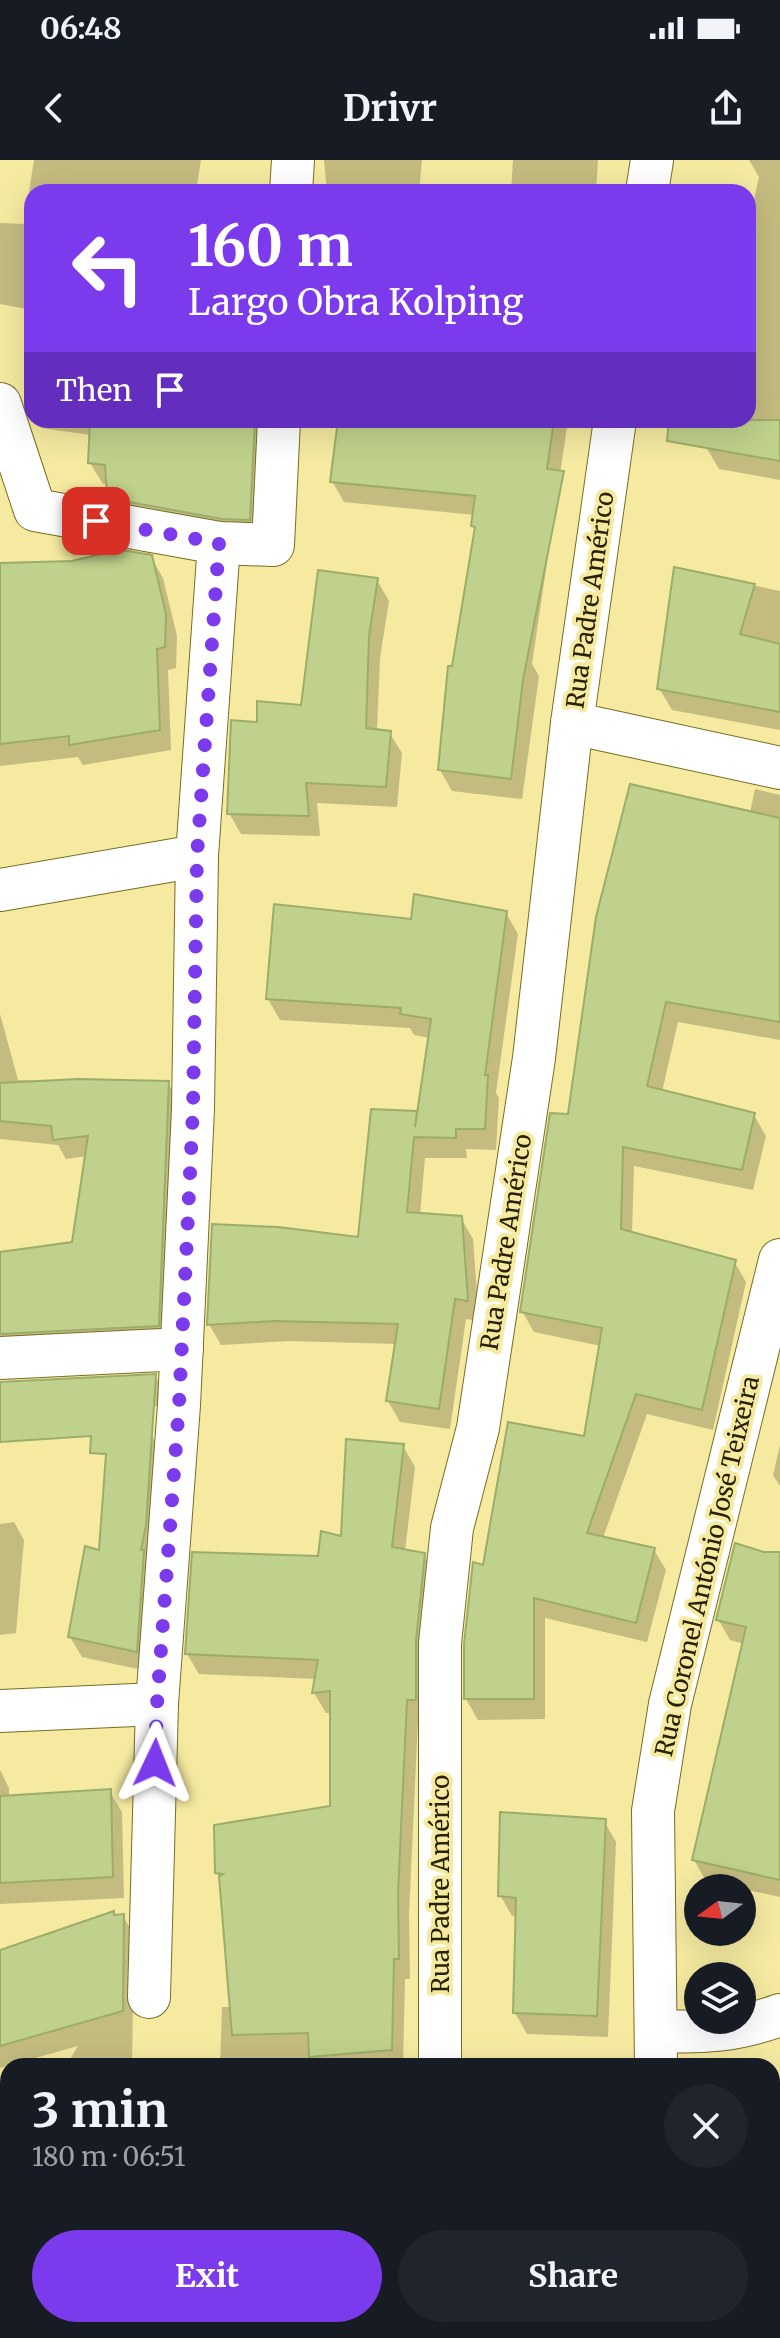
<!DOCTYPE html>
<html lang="en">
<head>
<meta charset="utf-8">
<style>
  :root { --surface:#171b24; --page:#20242c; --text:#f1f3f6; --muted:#9ea1a6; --accent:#7c3aed }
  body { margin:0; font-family:Merriweather,serif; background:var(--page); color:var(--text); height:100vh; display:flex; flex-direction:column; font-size:30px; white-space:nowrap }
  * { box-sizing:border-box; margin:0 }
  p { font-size:26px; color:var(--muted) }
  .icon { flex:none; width:44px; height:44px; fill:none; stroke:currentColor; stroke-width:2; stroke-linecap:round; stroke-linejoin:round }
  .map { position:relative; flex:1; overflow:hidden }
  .details { position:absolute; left:0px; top:1898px; width:780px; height:280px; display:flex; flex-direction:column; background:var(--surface); border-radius:24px 24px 0 0; box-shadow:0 8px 32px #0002 }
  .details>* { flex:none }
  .top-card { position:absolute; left:24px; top:24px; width:732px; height:244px; border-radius:24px; box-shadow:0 8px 32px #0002; background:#7c3aed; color:#fff; overflow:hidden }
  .needle { width:52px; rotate:255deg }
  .tools { position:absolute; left:684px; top:1714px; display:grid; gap:16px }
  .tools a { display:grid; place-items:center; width:72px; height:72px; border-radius:50%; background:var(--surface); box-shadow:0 8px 32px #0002; font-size:40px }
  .pin { position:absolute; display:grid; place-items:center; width:68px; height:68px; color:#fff; margin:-34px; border-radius:16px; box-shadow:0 4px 12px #0006 }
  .me { position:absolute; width:88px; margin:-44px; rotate:2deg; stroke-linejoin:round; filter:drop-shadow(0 0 6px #0008) }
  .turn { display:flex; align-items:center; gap:28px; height:168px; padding:0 32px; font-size:36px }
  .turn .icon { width:104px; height:104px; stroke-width:2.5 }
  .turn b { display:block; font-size:56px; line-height:68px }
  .then { display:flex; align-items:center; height:76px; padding:0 32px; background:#0003; gap:16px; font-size:30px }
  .round { display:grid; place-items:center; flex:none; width:84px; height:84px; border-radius:42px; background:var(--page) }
  .head { display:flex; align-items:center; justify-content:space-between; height:136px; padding:0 32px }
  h1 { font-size:48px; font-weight:700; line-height:60px }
  .cta { display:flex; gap:16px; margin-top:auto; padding:16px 32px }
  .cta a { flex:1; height:92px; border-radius:48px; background:var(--accent); color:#fff; font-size:32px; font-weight:700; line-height:92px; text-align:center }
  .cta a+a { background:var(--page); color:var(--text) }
  .status { display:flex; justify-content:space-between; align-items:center; height:56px; padding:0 40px; background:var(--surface); direction:ltr }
  .status svg { height:22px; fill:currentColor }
  header { display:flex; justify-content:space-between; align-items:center; height:104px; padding:0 32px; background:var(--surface); font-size:36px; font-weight:700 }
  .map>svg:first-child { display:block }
  .shadow { fill:#0003 }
  .building { fill:#bfd18c; stroke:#9cad69; stroke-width:2 }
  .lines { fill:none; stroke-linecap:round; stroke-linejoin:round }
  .minor-casing { stroke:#786d23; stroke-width:44 }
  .minor { stroke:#fff; stroke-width:42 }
  .route { stroke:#7c3aed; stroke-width:14; stroke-dasharray:0 25.2 }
  .labels { text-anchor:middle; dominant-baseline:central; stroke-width:8; stroke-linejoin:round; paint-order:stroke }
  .street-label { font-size:24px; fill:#262103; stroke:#f5eaa0 }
</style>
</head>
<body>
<div class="status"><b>06:48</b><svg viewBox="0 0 49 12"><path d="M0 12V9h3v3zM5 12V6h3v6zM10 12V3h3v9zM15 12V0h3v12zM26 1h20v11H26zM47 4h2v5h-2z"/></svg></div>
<header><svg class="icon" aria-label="back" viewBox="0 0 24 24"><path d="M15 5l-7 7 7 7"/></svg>Drivr<svg class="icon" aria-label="share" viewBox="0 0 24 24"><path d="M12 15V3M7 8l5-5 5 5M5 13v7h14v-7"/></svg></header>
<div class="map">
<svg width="780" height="2178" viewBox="0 0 780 2178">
  <rect width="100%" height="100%" fill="#f5eaa0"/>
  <!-- shadow -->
  <g class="shadow">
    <polygon points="34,0 201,0 196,32 32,32 32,150 0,144 0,63 24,64"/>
    <polygon points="324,0 422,0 419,32 327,32"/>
    <polygon points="513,0 598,0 596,32 511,32"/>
    <polygon points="749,0 780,0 780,320 719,309 706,287 710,260 748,260 748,66 759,17"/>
    <polygon points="32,174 32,253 25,237"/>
    <polygon points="36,260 260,260 261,380 121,359 109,338 108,324 103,324 90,303 91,275 41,268"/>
    <polygon points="340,260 568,260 532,504 539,516 522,639 452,631 440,610 476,373 473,366 475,355 344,342 332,321"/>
    <polygon points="151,397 163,418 177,476 176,508 168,510 171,590 83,605 78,597 0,606 0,405"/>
    <polygon points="676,409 780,431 780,570 672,550 659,528"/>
    <polygon points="377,420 389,441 380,498 377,571 389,572 402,593 397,647 317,643 320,676 241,674 229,653 259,564 301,547"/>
    <polygon points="755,629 780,635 780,880 678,862 662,932 754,955 766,976 753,1030 634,1006 632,1074 734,1101 746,1122 713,1270 647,1254 603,1378 654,1390 666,1410 647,1482 545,1458 545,1559 478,1560 466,1539 485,1407 586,1278 601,1186 534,1172 522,1151 570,957 750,653"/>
    <polygon points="506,753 518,774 496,933 499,938 496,990 466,989 467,998 425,998 420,1055 461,1058 473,1079 479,1161 466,1159 450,1269 400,1262 388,1241 397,1184 288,1181 221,1185 209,1164 360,1080 416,953 419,958 430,878 414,875 410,868 280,860 268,839 413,761"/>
    <polygon points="0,854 18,920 168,923 180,943 169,1186 0,1197 0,1098 73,1083 87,996 66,999 58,985 0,979"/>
    <polygon points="155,1216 167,1236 166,1246 0,1249 0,1224"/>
    <polygon points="152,1276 163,1295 147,1511 82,1497 70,1477 101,1393"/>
    <polygon points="780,1285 780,1326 773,1315"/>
    <polygon points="403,1286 415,1307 405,1391 424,1395 436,1416 427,1560 418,1560 409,1755 410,1819 405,1819 403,1906 220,1906 222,1847 232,1847 221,1720 217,1712 332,1648 332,1553 326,1553 314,1533 316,1519 199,1514 187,1494 343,1378"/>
    <polygon points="14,1362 24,1380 16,1473 0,1475 0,1364"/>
    <polygon points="780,1399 780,1737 706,1721 694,1700 744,1484 730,1480 718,1459"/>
    <polygon points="0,1610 9,1628 9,1638 110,1632 122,1652 124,1738 0,1744"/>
    <polygon points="604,1661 616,1682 608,1877 527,1874 515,1853 518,1757 512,1756 500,1735"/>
    <polygon points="123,1756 134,1775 132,1906 66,1906 78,1886 0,1908 0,1792"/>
    <polygon points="0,2150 9,2178 0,2178"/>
  </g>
  <!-- building -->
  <g class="building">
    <polygon points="90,260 255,260 250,360 222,359 107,338 105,305 88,303"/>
    <polygon points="338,260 554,260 547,309 564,311 523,520 511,619 438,610 448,506 452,506 475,367 471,366 475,336 330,322"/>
    <polygon points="669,260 780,260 780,301 667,281"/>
    <polygon points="109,388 152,395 166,454 165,487 157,489 160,570 69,585 69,576 0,584 0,403 72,401 109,392"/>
    <polygon points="674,407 755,424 740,474 780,484 780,552 657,529"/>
    <polygon points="318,410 378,418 369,476 366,568 391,571 386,627 306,623 309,656 227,654 231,560 257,562 257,541 301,545"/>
    <polygon points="630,624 780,658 780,862 666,842 647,926 755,953 742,1010 623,987 621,1069 736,1100 702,1250 636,1234 587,1373 655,1388 636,1463 534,1438 534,1539 464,1539 464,1484 473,1402 483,1405 508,1262 584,1276 602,1168 520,1152 550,953 568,954 596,757"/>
    <polygon points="414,734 507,751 485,915 488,915 485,969 456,969 456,978 414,977 407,1052 462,1056 468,1141 455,1139 439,1249 386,1241 398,1164 275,1161 207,1165 212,1064 278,1067 358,1077 371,949 417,951 415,967 431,859 400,854 401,848 266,839 274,744 411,759"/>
    <polygon points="78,919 169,921 159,1166 0,1174 0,1092 72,1082 88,976 53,980 51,966 0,961 0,923"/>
    <polygon points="156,1214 146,1365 141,1390 144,1390 137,1492 68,1477 85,1386 99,1390 106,1294 90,1293 91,1276 0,1282 0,1222"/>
    <polygon points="346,1279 404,1284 392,1387 425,1393 416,1480 416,1540 407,1540 398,1733 399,1799 394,1799 392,1890 309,1897 308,1873 232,1875 219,1716 223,1714 215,1713 214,1665 330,1646 330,1531 312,1533 318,1500 185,1494 192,1392 318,1396 321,1371 341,1376"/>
    <polygon points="735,1383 764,1392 780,1392 780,1720 692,1700 746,1467 716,1460"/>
    <polygon points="111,1629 113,1717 0,1723 0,1636"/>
    <polygon points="500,1652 606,1659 597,1856 513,1853 516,1738 498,1736"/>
    <polygon points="114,1751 114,1755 124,1754 123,1851 0,1886 0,1790"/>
  </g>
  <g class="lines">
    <!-- minor casing -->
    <g class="minor-casing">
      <g id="minor">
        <polyline points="291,32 293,0"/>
        <polyline points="647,32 652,0"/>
        <polyline points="0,244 35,350 219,383 273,385 279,260"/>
        <polyline points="572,563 780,608"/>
        <polyline points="0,730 197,696"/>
        <polyline points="0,1198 182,1189"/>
        <polyline points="0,1551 157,1544"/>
        <polyline points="149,1837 157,1544 179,1245 193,949 197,696 219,383"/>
        <path d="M657,1871C703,1873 736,1871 780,1855"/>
        <polyline points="440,1906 440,1483 452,1368 478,1268 534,898 572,563 615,260"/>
        <polyline points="656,1906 653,1651 670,1544 780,1100"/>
        <polyline points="0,2037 8,2043"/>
        <polyline points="434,2178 434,2170"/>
      </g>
    </g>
    <!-- minor -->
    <use href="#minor" class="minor"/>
  </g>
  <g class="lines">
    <!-- route -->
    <polyline class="route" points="96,361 219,383 197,696 193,949 186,1099 179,1245 157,1544 155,1603"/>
  </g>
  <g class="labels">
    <!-- street labels -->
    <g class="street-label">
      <text transform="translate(590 440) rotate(-82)">Rua Padre Américo</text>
      <text transform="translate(506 1082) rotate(-81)">Rua Padre Américo</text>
      <text transform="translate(707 1406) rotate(-77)">Rua Coronel António José Teixeira</text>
      <text transform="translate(440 1724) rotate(-90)">Rua Padre Américo</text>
    </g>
  </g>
</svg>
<div class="tools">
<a><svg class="needle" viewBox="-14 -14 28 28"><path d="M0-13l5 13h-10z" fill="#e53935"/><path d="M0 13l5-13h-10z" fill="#9ea1a6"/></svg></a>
<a><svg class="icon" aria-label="layers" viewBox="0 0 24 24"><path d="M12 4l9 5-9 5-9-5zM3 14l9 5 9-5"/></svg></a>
</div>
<div class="pin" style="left:96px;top:361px;background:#d93025"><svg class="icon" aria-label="arrive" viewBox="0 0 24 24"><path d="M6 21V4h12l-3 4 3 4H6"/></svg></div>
<svg class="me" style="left:155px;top:1603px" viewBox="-20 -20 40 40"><path d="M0-17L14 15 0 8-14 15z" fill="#7c3aed" stroke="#fff" stroke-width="4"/></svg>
<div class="top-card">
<div class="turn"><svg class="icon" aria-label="left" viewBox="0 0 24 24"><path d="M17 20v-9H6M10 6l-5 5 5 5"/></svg><div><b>160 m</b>Largo Obra Kolping</div></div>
<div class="then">Then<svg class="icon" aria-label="arrive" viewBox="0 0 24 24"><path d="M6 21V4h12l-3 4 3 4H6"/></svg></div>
</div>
<section class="details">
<div class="head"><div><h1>3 min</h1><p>180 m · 06:51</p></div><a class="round"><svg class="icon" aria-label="close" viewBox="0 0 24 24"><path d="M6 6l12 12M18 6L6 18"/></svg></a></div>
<div class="cta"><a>Exit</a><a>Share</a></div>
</section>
</div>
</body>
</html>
